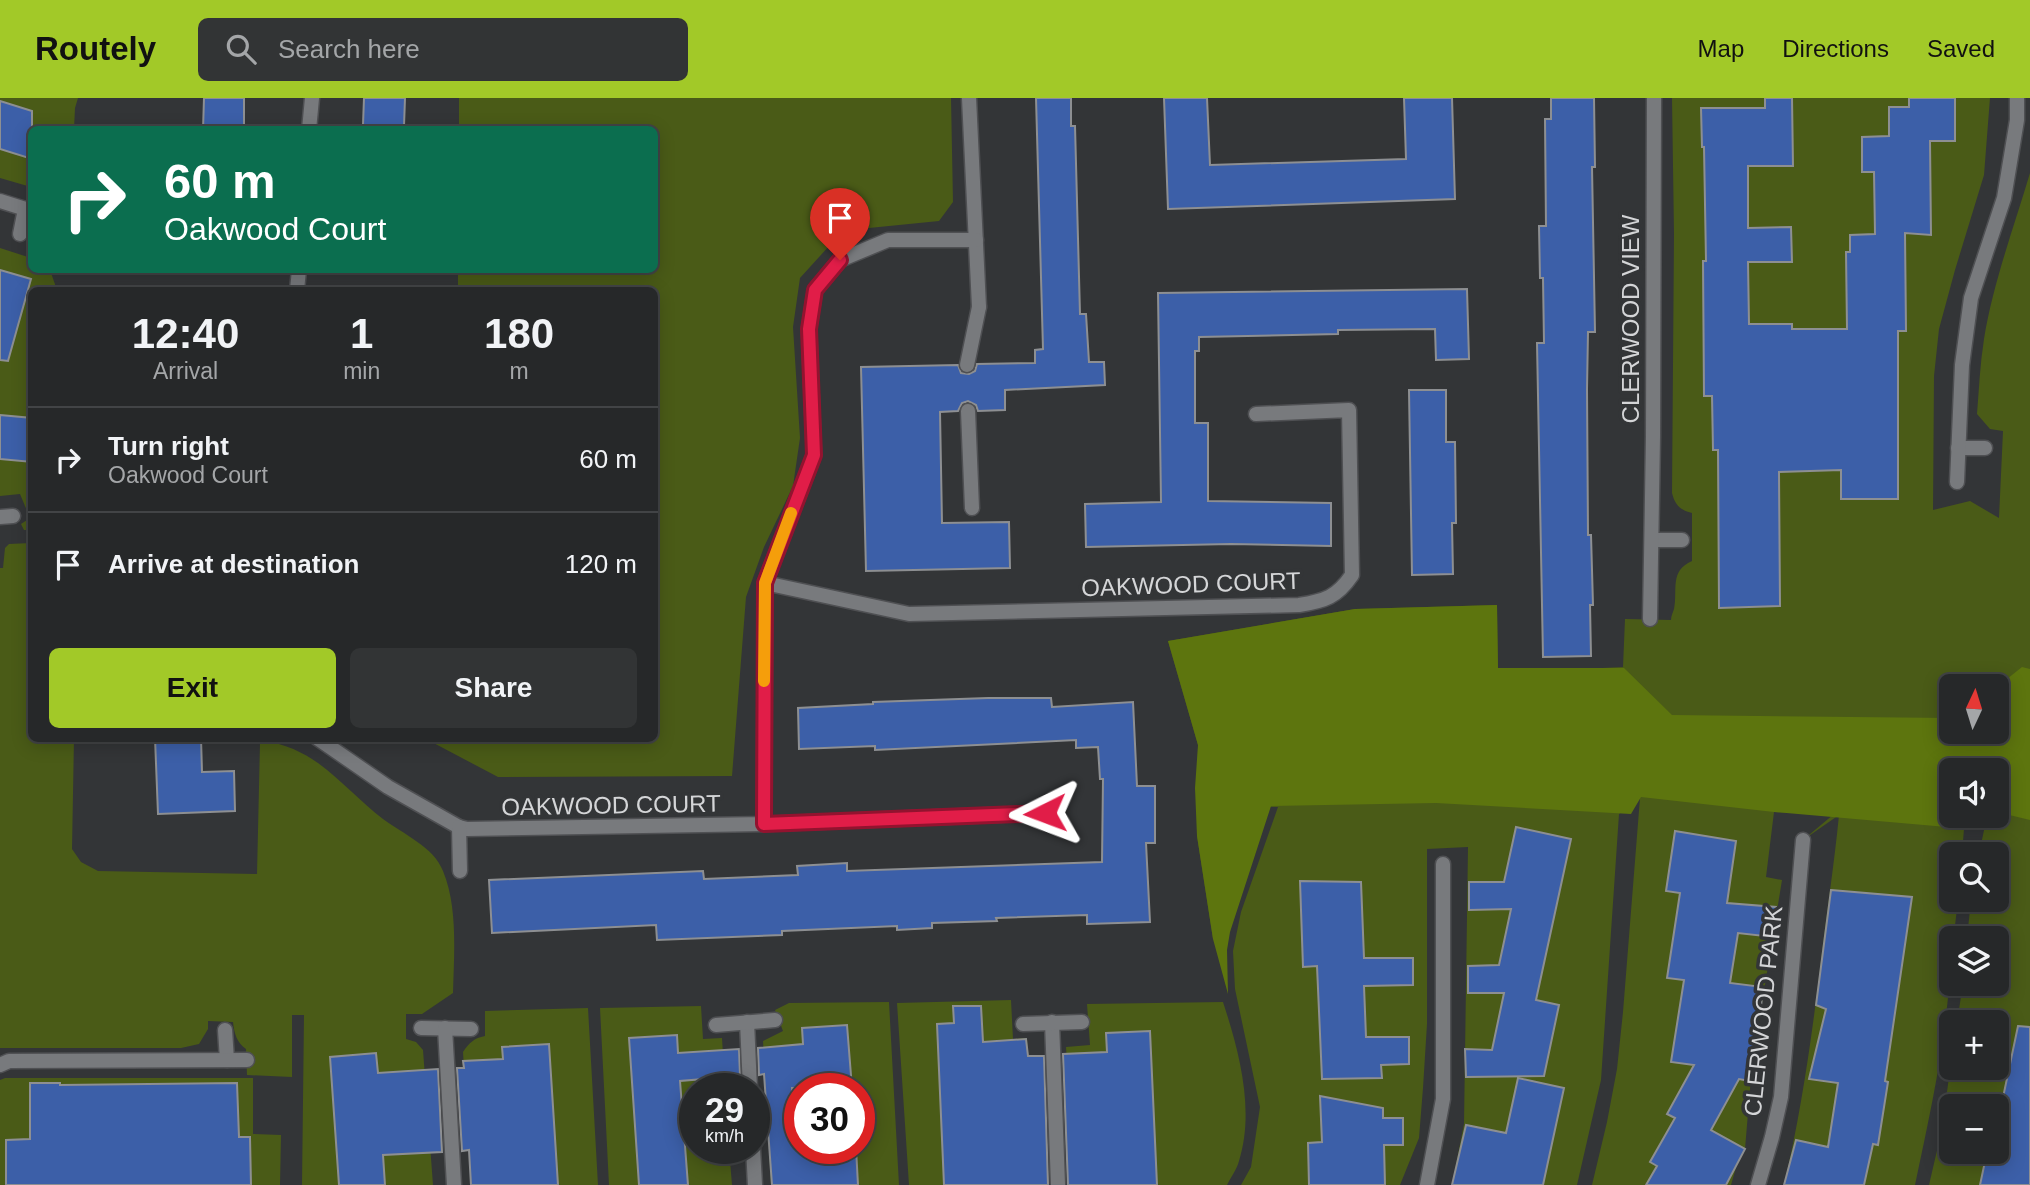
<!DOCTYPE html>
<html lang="en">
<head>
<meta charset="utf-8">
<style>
  :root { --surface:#262829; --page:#323435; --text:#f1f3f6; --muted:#a4a6a8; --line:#424446; --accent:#a2c928 }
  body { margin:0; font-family:Arial,sans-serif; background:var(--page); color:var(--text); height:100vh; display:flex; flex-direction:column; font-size:26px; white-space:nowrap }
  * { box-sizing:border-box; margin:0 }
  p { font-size:23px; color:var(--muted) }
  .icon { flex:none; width:38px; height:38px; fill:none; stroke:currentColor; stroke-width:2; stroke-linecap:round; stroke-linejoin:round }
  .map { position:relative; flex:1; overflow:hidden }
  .sheet { position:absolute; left:28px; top:189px; width:630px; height:455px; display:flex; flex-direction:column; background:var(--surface); border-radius:10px; box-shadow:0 4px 18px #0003,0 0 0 2px var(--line) }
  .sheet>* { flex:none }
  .guide { position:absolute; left:28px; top:28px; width:630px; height:147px; border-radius:10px; box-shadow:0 4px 18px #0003,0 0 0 2px var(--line); background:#0b6e4f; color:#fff; overflow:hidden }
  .needle { width:46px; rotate:4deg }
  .tools { position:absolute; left:1939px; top:576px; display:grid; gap:14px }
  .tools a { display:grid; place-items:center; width:70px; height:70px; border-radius:10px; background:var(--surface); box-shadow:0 4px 18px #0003,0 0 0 2px var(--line); font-size:35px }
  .speed { position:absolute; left:679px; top:975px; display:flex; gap:14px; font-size:35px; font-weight:700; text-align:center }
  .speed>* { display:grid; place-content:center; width:91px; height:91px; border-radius:50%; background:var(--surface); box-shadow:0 4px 18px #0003,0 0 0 2px var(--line); line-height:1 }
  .speed small { font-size:18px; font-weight:400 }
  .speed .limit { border:10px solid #d22; background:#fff; color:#111 }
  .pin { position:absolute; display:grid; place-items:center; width:60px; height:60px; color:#fff; margin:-72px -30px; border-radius:50% 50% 50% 0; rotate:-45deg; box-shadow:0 0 7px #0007 }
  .pin .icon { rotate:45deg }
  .me { position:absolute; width:77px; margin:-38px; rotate:267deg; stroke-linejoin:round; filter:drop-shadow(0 0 5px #0008) }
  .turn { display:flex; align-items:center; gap:24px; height:147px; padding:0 21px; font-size:32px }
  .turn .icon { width:91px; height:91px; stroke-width:2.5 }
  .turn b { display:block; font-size:49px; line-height:60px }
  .eta { display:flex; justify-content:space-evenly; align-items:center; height:119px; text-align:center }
  .eta b { font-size:42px; font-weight:600; line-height:49px }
  .primary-button { display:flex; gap:14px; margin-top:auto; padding:14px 21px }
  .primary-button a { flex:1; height:80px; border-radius:10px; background:var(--accent); color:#111; font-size:28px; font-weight:600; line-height:80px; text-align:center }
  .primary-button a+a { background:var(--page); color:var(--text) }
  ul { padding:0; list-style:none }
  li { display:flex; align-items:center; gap:21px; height:105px; padding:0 21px; border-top:2px solid var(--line) }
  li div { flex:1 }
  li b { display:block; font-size:26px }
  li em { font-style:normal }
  header { display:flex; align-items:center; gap:42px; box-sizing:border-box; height:98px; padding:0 35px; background:var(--accent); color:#111 }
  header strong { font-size:33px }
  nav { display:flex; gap:38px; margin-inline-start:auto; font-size:24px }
  .search { width:490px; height:63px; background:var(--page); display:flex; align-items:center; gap:18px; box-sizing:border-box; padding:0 24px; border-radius:10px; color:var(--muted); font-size:26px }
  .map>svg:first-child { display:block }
  .green { fill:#4a5b17; fill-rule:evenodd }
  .forest { fill:#5d750e }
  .building { fill:#3c5fa8; stroke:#8d8f92; stroke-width:2 }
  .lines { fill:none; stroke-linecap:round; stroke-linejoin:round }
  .service-casing { stroke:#4f5053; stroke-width:17 }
  .minor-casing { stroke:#4f5053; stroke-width:17 }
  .service { stroke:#787a7d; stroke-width:14 }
  .minor { stroke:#787a7d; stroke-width:14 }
  .route-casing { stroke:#92132f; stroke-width:18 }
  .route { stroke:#e11d48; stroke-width:12 }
  .slow { stroke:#f59e0b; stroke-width:12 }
  .labels { text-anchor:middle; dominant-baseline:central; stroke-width:7; stroke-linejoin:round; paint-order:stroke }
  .street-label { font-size:24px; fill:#d4d5d7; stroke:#333537 }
</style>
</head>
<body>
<header>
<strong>Routely</strong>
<div class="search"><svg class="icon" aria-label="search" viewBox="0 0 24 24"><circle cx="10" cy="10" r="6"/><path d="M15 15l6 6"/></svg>Search here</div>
<nav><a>Map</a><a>Directions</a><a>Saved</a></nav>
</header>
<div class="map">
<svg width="2030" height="1087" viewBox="0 0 2030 1087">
  <rect width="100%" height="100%" fill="#333537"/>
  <!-- green -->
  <g class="green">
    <polygon points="0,0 78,0 75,10 74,31 32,32 31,89 0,80"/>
    <polygon points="459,0 951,0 953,104 939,123 869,130 830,147 800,180 793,229 800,340 793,388 764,449 746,499 732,678 498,679 426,641 654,640 654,192 458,192 458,172 654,172 654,32 459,31"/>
    <path d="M1672,0H1990L1984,77L1955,172L1939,231L1934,278L1933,412L1970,403L1999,420L2003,333L1990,331L1977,316C1979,291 1980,266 1984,241C1993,185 2014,129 2030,75V1087H1929L1942,1031L1951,964V970H1997V924H1957L1963,886H1997V840H1967L1971,802H1997V756H1979L1987,718H1997V672H1951V718H1974L1964,731L1962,756H1951V802H1958L1954,836V840H1951C1951,923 1932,1006 1915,1087H1784C1801,1015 1811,944 1820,871C1826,819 1834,768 1839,717L1803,742L1834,716L1774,714L1766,779L1782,782L1752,967L1745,1051L1737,1066L1731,1087H1592L1607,1024L1617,971L1623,914L1640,700L1619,716L1601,982L1577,1087H1452L1464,1026L1468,749L1427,751V926L1423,990L1419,1040L1400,1087H1241L1251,1069L1260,1009L1235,891L1233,853L1241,814L1278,709H1270L1233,823L1213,841L1197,738L1198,647L1168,543L1355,511L1497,507L1498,575L1623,569L1625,521L1671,522C1671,518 1673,514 1674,511C1678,492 1669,473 1692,463V415C1680,412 1675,407 1672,395L1674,136ZM1951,588H1997V634H1951ZM1951,1008H1997V1054H1951Z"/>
    <polygon points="0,150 31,160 32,172 50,172 57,192 32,192 31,432 24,432 21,426 30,420 20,396 0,398"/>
    <path d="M31,445L32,640L74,641L72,751L81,764L98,773L257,776L260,645C279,642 302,654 318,665C341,682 361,704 383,721C403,736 434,749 443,773C458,809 454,856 453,895L422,916H406V941L416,944L423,952L433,1087H302L304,917H292V979L247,977L246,951C237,945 234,935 233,924L208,923V931L199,946L181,950H0V470H3L5,450L9,446Z"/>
    <polygon points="1011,902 1013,941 1027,940 1034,1087 909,1087 897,905"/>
    <path d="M889,904L899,1087H771L763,943L783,933L775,912L789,905ZM800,990H859V1050H800Z"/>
    <path d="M1223,904C1239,953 1255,1012 1239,1063C1237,1071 1231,1079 1227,1087H1075L1066,949L1090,947L1087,906Z"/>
    <polygon points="701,908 703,941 722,940 725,990 695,990 695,1050 729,1050 732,1087 609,1087 600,910"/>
    <path d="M588,910L598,1087H471L463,954C469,945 474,940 485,938V913Z"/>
    <polygon points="5,980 253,980 253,1036 281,1037 280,1087 0,1087 0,982"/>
  </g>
  <!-- forest -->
  <polygon class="forest" points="1497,507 1498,570 1624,570 1672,617 1951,620 1951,634 1997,634 1997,589 2022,569 2030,571 2030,722 1997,714 1997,672 1951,672 1951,718 1971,718 1958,730 1774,714 1641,699 1631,716 1436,705 1271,708 1230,834 1227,852 1228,896 1213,841 1197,738 1195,690 1198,647 1168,543 1355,511"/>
  <!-- building -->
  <g class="building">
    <polygon points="204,0 244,0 244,32 203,32"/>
    <polygon points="364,0 405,0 404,28 363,27"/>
    <polygon points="1036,0 1071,0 1071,28 1075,28 1080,216 1086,216 1089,264 1104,264 1105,287 1005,292 1005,312 978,313 976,307 968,303 962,305 958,313 940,314 942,425 1009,424 1010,470 866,473 861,269 958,267 961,275 969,276 975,273 977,266 1035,265 1035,252 1043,251"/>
    <polygon points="1164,0 1207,0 1210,67 1406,61 1404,0 1452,0 1455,101 1168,111"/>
    <polygon points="1551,0 1594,0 1595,69 1592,69 1595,234 1588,234 1587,291 1588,437 1591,437 1593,507 1590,507 1591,558 1543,559 1537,245 1544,245 1543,180 1540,180 1539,128 1546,128 1545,21 1551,21"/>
    <polygon points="1765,0 1792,0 1793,68 1748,68 1748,130 1791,129 1792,164 1748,164 1749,226 1792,226 1792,231 1847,231 1846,154 1850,154 1850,137 1875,136 1874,74 1862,74 1862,39 1889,38 1889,9 1909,9 1909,0 1955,0 1955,43 1930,43 1931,137 1905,135 1906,233 1898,233 1898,401 1841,401 1841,372 1779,374 1780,508 1719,510 1718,352 1713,352 1712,298 1704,298 1703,163 1706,163 1704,49 1702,49 1701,10 1765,10"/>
    <polygon points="0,3 32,13 32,61 0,51"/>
    <polygon points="0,172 31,181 8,263 0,262"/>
    <polygon points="1467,191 1469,261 1436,262 1435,231 1338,232 1338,236 1199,239 1199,253 1195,253 1195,325 1208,325 1208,403 1331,405 1331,448 1231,446 1086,449 1085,406 1161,404 1158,195"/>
    <polygon points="1409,292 1446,292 1446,344 1455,344 1456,425 1452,425 1453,476 1412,477"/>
    <polygon points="0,317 32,320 32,364 0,361"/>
    <polygon points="988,600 1051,600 1052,609 1133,604 1137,688 1155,688 1155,745 1146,745 1150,824 1087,826 1087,817 996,820 997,823 932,825 932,830 897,832 897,828 782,833 782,837 657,842 656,827 492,835 489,782 703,773 704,781 798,777 797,768 847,765 847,773 1102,764 1103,681 1100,681 1098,649 1076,650 1076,642 875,652 875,648 799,651 798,610 873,606 873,604"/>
    <polygon points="155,640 201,640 202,674 234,673 235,713 158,716"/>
    <polygon points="1516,729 1571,741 1536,902 1559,907 1544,978 1466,979 1465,951 1492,952 1504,895 1468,895 1468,868 1499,867 1511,811 1469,812 1469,784 1504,784"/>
    <polygon points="1675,733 1736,743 1727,805 1776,809 1773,839 1738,835 1730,885 1763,889 1760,918 1757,918 1750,983 1739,981 1711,1032 1745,1051 1726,1087 1646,1087 1657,1068 1650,1064 1675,1020 1667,1016 1694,967 1671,964 1684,882 1667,880 1680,795 1666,793"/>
    <polygon points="1300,783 1361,784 1364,860 1413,860 1413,887 1364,888 1366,939 1409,939 1409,966 1381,967 1382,980 1322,981 1317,868 1303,869"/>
    <polygon points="1831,792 1912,799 1885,983 1888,984 1878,1047 1873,1046 1864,1087 1784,1087 1796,1042 1828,1049 1838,985 1809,981 1826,911 1816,907"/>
    <polygon points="953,908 981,908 983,944 1026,941 1028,958 1044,958 1048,1087 944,1087 937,926 954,925"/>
    <polygon points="847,927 852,990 792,990 796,1050 856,1050 858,1087 772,1087 764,976 759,977 758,950 803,946 802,930"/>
    <polygon points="2018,928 2030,929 2030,1087 1980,1087 1987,1054 1997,1054 1997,1028"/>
    <polygon points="1150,933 1157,1087 1068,1087 1063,956 1107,954 1106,935"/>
    <polygon points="677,937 678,955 739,951 740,978 680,983 688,1087 639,1087 629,940"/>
    <polygon points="549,946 558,1087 471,1087 469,1052 462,1053 457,970 464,970 463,963 503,961 502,949"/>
    <polygon points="376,955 378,975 438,971 442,1054 383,1057 385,1087 339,1087 330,959"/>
    <polygon points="1518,980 1564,990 1543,1087 1452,1087 1466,1027 1506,1035"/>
    <polygon points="30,985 60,985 60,987 237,985 239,1039 250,1039 251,1087 6,1087 6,1042 30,1041"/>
    <polygon points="1320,998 1383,1010 1383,1020 1403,1020 1403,1047 1384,1047 1385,1087 1309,1087 1308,1045 1322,1044"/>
  </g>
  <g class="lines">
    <!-- service casing -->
    <g class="service-casing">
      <g id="service">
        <polyline points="967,267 979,209"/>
        <polyline points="968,313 972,410"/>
      </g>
    </g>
    <!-- minor casing -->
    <g class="minor-casing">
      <g id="minor">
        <polyline points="969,0 979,209"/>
        <polyline points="309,32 312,0"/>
        <polyline points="0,103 32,113"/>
        <polyline points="20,136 25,111"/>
        <polyline points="297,192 299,172"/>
        <polyline points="1958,350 1985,350"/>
        <polyline points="1957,384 1962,267 1971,200 2004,100 2017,22 2017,0"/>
        <polyline points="0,419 13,418"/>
        <polyline points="1652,442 1682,442"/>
        <path d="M765,485L909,516L1299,507C1325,503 1337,499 1352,477L1349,312L1256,316"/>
        <polyline points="1650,521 1653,339 1654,0"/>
        <polyline points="317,640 388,689 459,729 467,731 764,726 1045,715"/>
        <polyline points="764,726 765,485 814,357 809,231 815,192 840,162 888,142 976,142"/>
        <polyline points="459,729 460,773"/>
        <polyline points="747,924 750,990"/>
        <polyline points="1052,924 1058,1087"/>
        <polyline points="1023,926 1082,924"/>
        <polyline points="716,927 775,922"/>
        <polyline points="421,930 471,931"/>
        <polyline points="445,930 454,1087"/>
        <polyline points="225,932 227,962"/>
        <polyline points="0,967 9,963 247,962"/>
        <polyline points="753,1050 755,1087"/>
        <polyline points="1427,1087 1443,1001 1443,766"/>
        <polyline points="1758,1087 1772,1039 1781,999 1803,742"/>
      </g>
    </g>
    <!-- service -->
    <use href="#service" class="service"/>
    <!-- minor -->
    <use href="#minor" class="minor"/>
  </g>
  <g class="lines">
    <!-- route casing -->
    <g class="route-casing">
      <polyline id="route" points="840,162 815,192 809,231 814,357 765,485 764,726 1045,715"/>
    </g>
    <!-- route -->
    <use href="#route" class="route"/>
    <!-- slow -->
    <polyline class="slow" points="764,583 765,485 791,415"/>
  </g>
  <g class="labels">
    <!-- street labels -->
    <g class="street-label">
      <text transform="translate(1630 221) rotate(-90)">CLERWOOD VIEW</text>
      <text transform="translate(1191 486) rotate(-2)">OAKWOOD COURT</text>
      <text transform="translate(611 707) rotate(-1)">OAKWOOD COURT</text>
      <text transform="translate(1763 913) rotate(-84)">CLERWOOD PARK</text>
    </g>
  </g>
</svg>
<div class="tools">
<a><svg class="needle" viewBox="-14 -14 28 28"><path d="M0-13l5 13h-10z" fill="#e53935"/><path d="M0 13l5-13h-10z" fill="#a4a6a8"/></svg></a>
<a><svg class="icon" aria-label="sound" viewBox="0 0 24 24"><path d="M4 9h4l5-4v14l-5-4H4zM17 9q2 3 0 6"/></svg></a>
<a><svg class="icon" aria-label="search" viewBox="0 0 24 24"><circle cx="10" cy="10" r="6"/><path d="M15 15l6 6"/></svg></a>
<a><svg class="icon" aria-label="layers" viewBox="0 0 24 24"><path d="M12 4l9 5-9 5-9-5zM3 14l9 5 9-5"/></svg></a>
<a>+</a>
<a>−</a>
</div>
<div class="speed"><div>29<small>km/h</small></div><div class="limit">30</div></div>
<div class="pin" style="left:840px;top:162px;background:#d93025"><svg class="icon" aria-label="arrive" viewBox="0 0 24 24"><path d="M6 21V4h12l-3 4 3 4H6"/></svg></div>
<svg class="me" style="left:1045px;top:715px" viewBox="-20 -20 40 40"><path d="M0-17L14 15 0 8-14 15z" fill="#e11d48" stroke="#fff" stroke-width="4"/></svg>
<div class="guide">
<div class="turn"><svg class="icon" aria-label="right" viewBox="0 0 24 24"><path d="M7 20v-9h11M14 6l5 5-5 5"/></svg><div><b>60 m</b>Oakwood Court</div></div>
</div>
<section class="sheet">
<div class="eta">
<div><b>12:40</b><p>Arrival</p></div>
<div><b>1</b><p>min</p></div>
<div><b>180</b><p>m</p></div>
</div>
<ul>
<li><svg class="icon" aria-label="right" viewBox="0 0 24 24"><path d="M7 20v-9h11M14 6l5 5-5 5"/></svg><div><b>Turn right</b><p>Oakwood Court</p></div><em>60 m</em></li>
<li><svg class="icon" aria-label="arrive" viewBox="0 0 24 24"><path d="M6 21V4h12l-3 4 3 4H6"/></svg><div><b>Arrive at destination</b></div><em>120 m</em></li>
</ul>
<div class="primary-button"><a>Exit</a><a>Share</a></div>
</section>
</div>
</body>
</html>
